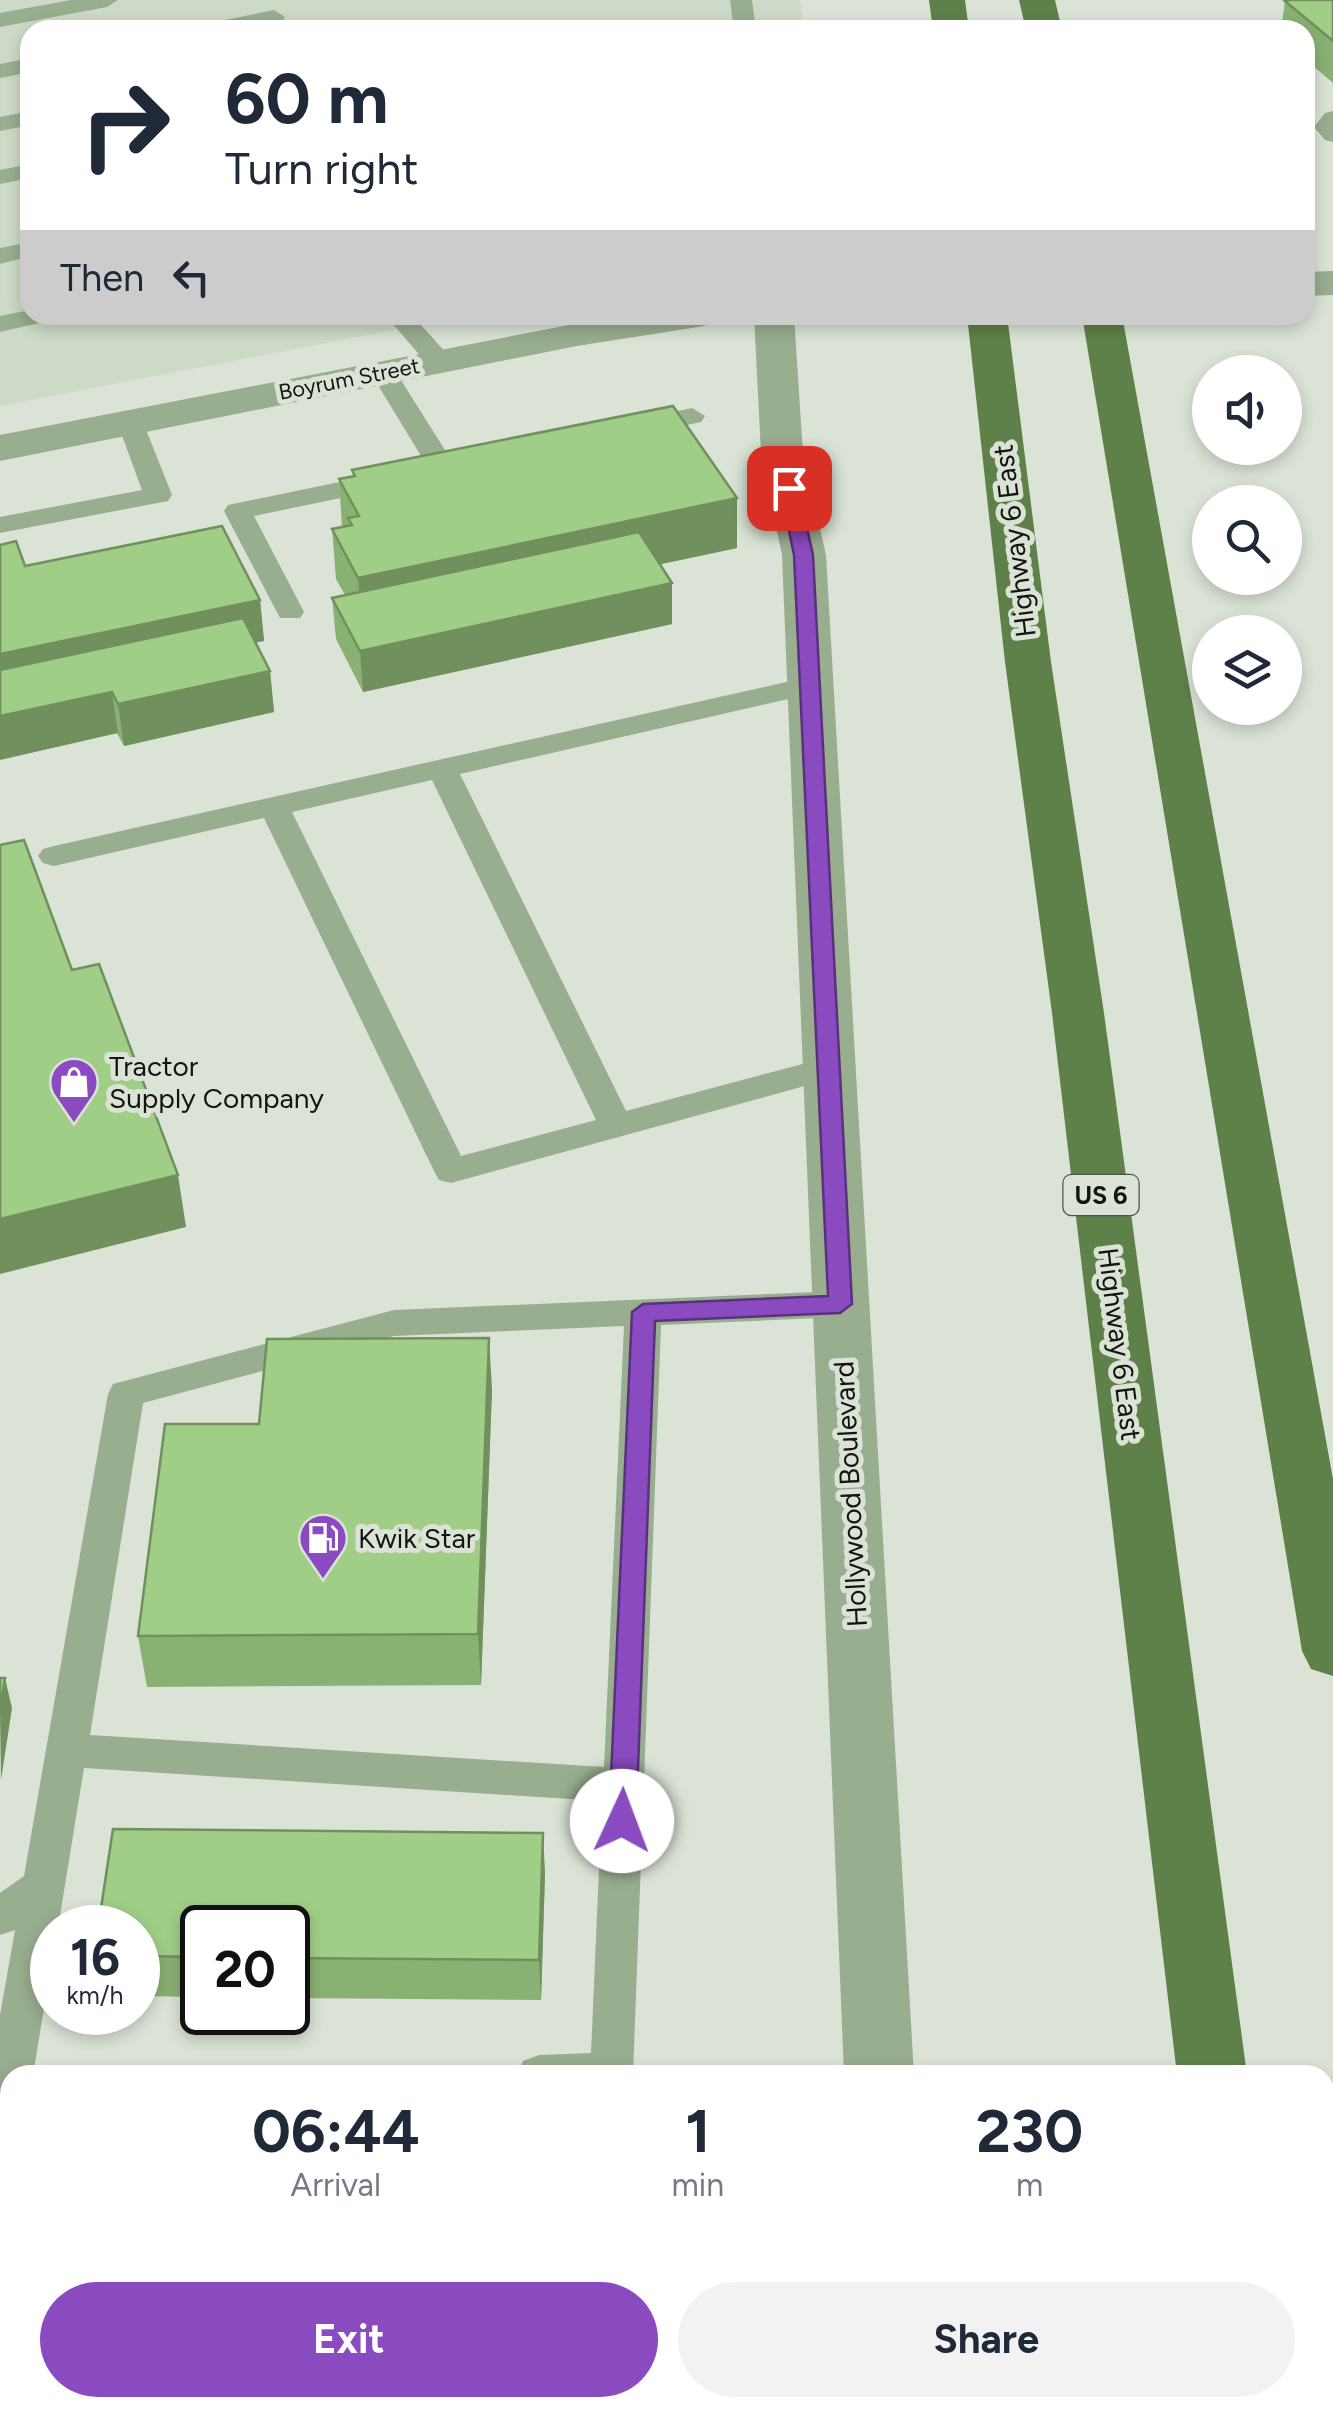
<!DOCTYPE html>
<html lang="en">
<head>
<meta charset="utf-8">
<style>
  :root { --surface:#fff; --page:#f2f2f3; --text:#1f2937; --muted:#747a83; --accent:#8a4bc1 }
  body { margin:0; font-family:Figtree,sans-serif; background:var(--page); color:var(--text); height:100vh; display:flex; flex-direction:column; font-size:38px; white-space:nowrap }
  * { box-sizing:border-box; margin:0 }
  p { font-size:32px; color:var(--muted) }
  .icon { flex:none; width:55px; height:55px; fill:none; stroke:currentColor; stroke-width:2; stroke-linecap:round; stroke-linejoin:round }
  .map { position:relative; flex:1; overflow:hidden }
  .side { position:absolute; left:0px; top:2065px; width:1335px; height:352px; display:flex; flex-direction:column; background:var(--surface); border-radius:30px 30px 0 0; box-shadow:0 5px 15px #0003 }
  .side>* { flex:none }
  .banner { position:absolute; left:20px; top:20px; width:1295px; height:305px; border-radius:30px; box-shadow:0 5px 15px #0003; background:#fff; color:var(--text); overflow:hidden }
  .buttons { position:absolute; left:1192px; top:355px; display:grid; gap:20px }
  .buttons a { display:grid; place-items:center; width:110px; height:110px; border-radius:50%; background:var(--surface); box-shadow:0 5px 15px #0003; font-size:50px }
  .speed { position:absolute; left:30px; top:1905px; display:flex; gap:20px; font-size:50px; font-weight:700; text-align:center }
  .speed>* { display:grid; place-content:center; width:130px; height:130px; border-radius:50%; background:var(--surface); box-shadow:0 5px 15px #0003; line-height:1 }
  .speed small { font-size:25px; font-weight:400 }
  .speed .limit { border:5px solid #111; border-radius:15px; background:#fff; color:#111 }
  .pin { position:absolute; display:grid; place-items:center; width:85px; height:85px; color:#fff; margin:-42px; border-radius:20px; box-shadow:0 5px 15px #0006 }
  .me { position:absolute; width:110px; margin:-55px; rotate:2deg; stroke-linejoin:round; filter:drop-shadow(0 0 8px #0008) }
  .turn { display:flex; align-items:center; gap:35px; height:210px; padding:0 40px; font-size:45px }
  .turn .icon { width:130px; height:130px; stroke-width:2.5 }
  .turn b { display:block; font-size:70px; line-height:85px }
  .then { display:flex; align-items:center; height:95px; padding:0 40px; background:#0003; gap:20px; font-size:38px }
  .eta { display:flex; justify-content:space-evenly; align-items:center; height:170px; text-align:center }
  .eta b { font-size:60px; font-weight:700; line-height:70px }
  .button { display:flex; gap:20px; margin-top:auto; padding:20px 40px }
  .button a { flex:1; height:115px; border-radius:60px; background:var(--accent); color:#fff; font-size:40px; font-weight:700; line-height:115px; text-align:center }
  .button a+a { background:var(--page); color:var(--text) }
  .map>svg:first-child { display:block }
  .built { fill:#cddac7 }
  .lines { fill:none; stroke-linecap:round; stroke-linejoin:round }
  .service { fill:#99ad8f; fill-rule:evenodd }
  .minor { fill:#99ad8f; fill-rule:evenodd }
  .tertiary { fill:#99ad8f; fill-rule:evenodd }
  .primary { fill:#5e8149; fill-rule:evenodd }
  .wall { fill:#8ab174 }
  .shaded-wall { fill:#70905e }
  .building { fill:#a0ce87; stroke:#70905e; stroke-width:2.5 }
  .route { fill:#8a4bc1; stroke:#5a317d; stroke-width:2.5 }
  .labels { text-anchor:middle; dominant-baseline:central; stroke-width:10; stroke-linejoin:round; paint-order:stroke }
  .far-street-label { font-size:22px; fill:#121510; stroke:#dbe3d6 }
  .shield { fill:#dbe3d6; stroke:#4e534b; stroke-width:2.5 }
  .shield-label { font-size:25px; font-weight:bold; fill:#121510 }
  .street-label { font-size:28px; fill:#121510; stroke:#dbe3d6 }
  .poi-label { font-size:28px; fill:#121510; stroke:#dbe3d6; text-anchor:start }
</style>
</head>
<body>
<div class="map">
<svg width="1333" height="2416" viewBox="0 0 1333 2416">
  <rect width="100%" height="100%" fill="#dbe3d6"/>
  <!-- built -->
  <polygon class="built" points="0,0 800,0 804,30 30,30 30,315 471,315 0,406"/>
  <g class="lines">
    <!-- service -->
    <g class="service">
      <polygon points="71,0 118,0 107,7 0,27 0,13"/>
      <polygon points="730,0 752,0 756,30 734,30"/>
      <polygon points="274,10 285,17 282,22 242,30 197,30 200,25"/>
      <polygon points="30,58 30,72 0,78 0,64"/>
      <polygon points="30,111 30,125 0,131 0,117"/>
      <polygon points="1333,111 1333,142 1325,140 1314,127 1325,113"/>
      <polygon points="30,164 30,178 0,184 0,170"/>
      <polygon points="30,242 30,256 0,264 0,248"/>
      <polygon points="30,310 30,315 56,315 52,320 0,332 0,316"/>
      <polygon points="385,315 412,315 448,355 452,361 448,367 430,367"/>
      <polygon points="383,364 392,366 450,458 473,454 483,456 487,462 483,468 442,476 432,474 370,372"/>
      <polygon points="692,408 705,416 701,422 636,436 623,428 627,422"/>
      <polygon points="130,414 143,422 172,495 168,501 0,533 0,517 142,490 117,422"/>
      <polygon points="383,473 393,475 397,481 393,487 254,516 304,612 300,618 280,618 224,511 228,505"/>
      <path d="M809,677L819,680L824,686L819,692L460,774L626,1111L829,1057L841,1060L846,1068L841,1076L451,1183L439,1180L434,1171L264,818L54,866L43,863L38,856L43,849L54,846ZM432,780L596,1120L461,1156L292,812Z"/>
      <path d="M840,1291L853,1295L858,1304L853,1313L840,1317L661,1325L633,2075H517L523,2061L539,2055L591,2053L602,1801L84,1768L58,1928H52V1960L33,2075H10V2103L0,2099V2015L15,1930L0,1935V1893L24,1876L108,1394L113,1384L394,1310ZM624,1326L604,1767L90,1735L143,1403L394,1336Z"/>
    </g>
    <!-- minor -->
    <g class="minor">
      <polygon points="1333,271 1333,295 1305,296 1305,272"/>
      <polygon points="621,315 718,315 712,324 698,327 577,346 0,461 0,435"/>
      <polygon points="754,315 794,315 803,454 826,555 914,2075 844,2075 782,555 761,454"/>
    </g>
    <!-- tertiary -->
    <g class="tertiary">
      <rect x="1325" y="2282" width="8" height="68"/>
      <polygon points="10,2314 10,2384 0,2385 0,2315"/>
    </g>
    <!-- primary -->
    <g class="primary">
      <polygon points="929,0 965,0 969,30 933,30"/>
      <polygon points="1019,0 1055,0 1062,30 1026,30"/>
      <polygon points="967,315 1007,315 1051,662 1104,1013 1247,2075 1177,2075 1052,1013 1005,662"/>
      <polygon points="1082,315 1122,315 1333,1479 1333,1676 1311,1669 1302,1651"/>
      <polygon points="1217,2408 1291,2408 1292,2416 1218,2416"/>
    </g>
  </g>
  <!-- wall -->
  <g class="wall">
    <polygon points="1333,0 1333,83 1305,59 1305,30 1281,30 1285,1"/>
    <polygon points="352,470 737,498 737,548 660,564 672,624 363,692 336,639 332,598 345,595 336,579 332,529 342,527 339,479 353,477"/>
    <polygon points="25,566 260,600 264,641 256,642 270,671 274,712 124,746"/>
    <polygon points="492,1389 481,1685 147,1687 138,1636 259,1424"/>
    <polygon points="545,1873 541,2000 288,1998 288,1928 202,1928 202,1997 138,1996 138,1928"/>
  </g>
  <!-- shaded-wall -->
  <g class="shaded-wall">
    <polygon points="737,498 737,548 362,628 358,578"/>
    <polygon points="672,583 672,624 363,692 360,651"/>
    <polygon points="260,600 264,641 0,697 0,654"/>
    <polygon points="270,671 274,712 124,746 118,704"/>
    <polygon points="112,692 118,733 0,760 0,716"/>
    <polygon points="178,1175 186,1227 0,1274 0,1219"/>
    <polygon points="489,1338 492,1389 481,1685 478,1634"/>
    <polygon points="5,1678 12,1708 1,1780 0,1711"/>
    <polygon points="543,1833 545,1873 541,2000 539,1960"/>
  </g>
  <!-- building -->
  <g class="building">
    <polygon points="1289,0 1333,0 1333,41 1285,1"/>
    <polygon points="673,406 737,498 358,578 332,529 352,525 348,518 359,516 339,479 355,476 352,470"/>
    <polygon points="222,526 260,600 0,654 0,545 16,541 25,566"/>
    <polygon points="639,532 672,583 360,651 332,598"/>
    <polygon points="243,618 270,671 118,704 112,692 0,716 0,670"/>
    <polygon points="24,840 72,970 99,964 178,1175 0,1219 0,845"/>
    <polygon points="489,1338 478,1634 138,1636 165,1424 259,1424 267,1339"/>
    <polygon points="0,1678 5,1678 0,1711"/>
    <polygon points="113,1829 543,1833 539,1960 288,1958 288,1928 202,1928 202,1957 138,1956 138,1928 98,1928"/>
  </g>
  <!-- route -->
  <polygon class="route" points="789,482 798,488 813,555 852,1304 840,1313 655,1321 636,1821 632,1829 622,1833 613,1829 609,1821 632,1312 643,1304 828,1296 794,555 780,488"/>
  <!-- icons -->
  <defs>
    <g id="shop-pin" transform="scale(2.5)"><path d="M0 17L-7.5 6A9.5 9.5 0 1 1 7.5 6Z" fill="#8a4bc1" stroke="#dbe3d6"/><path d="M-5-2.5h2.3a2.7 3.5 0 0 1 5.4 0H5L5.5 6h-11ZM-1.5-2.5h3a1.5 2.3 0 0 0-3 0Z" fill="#fff"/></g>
    <g id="fuel-pin" transform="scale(2.5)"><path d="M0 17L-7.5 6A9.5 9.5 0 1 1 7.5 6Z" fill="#8a4bc1" stroke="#dbe3d6"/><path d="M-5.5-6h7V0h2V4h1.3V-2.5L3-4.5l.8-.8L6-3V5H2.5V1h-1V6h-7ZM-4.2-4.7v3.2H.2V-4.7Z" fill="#fff"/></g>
  </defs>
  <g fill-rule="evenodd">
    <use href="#shop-pin" x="74" y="1082"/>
    <use href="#fuel-pin" x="323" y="1538"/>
  </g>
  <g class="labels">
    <!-- far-street labels -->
    <g class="far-street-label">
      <text transform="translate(349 379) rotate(-11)">Boyrum Street</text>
    </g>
    <!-- shield labels -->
    <rect class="shield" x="1063.5" y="1175" width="75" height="40" rx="8"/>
    <g class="shield-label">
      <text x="1101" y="1195">US 6</text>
    </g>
    <!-- street labels -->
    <g class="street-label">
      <text transform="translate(1014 541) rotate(-97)">Highway 6 East</text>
      <text transform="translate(1120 1344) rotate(83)">Highway 6 East</text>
      <text transform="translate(850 1494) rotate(-93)">Hollywood Boulevard</text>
    </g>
    <!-- poi labels -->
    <g class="poi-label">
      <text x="109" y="1066">Tractor<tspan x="109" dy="32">Supply Company</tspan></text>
      <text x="358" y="1538">Kwik Star</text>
    </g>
  </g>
</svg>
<div class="buttons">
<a><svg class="icon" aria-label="sound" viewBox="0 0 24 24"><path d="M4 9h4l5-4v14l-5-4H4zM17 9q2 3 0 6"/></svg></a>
<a><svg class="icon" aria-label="search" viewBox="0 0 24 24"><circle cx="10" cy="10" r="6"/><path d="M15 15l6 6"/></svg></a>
<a><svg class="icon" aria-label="layers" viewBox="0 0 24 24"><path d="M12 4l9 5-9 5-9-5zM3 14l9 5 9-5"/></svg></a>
</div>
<div class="speed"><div>16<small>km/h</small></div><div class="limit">20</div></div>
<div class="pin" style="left:789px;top:488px;background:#d93025"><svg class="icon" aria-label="arrive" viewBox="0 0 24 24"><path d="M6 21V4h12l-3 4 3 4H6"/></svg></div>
<svg class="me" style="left:622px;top:1821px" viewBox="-20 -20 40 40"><circle r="19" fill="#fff"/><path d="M0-13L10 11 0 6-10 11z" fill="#8a4bc1"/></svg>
<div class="banner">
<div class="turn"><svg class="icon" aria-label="right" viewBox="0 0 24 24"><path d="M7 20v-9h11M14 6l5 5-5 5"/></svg><div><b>60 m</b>Turn right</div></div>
<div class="then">Then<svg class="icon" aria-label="left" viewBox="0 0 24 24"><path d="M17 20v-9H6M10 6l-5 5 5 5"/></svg></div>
</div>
<section class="side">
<div class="eta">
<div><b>06:44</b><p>Arrival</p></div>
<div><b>1</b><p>min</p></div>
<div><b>230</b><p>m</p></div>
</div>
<div class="button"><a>Exit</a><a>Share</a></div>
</section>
</div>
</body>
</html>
